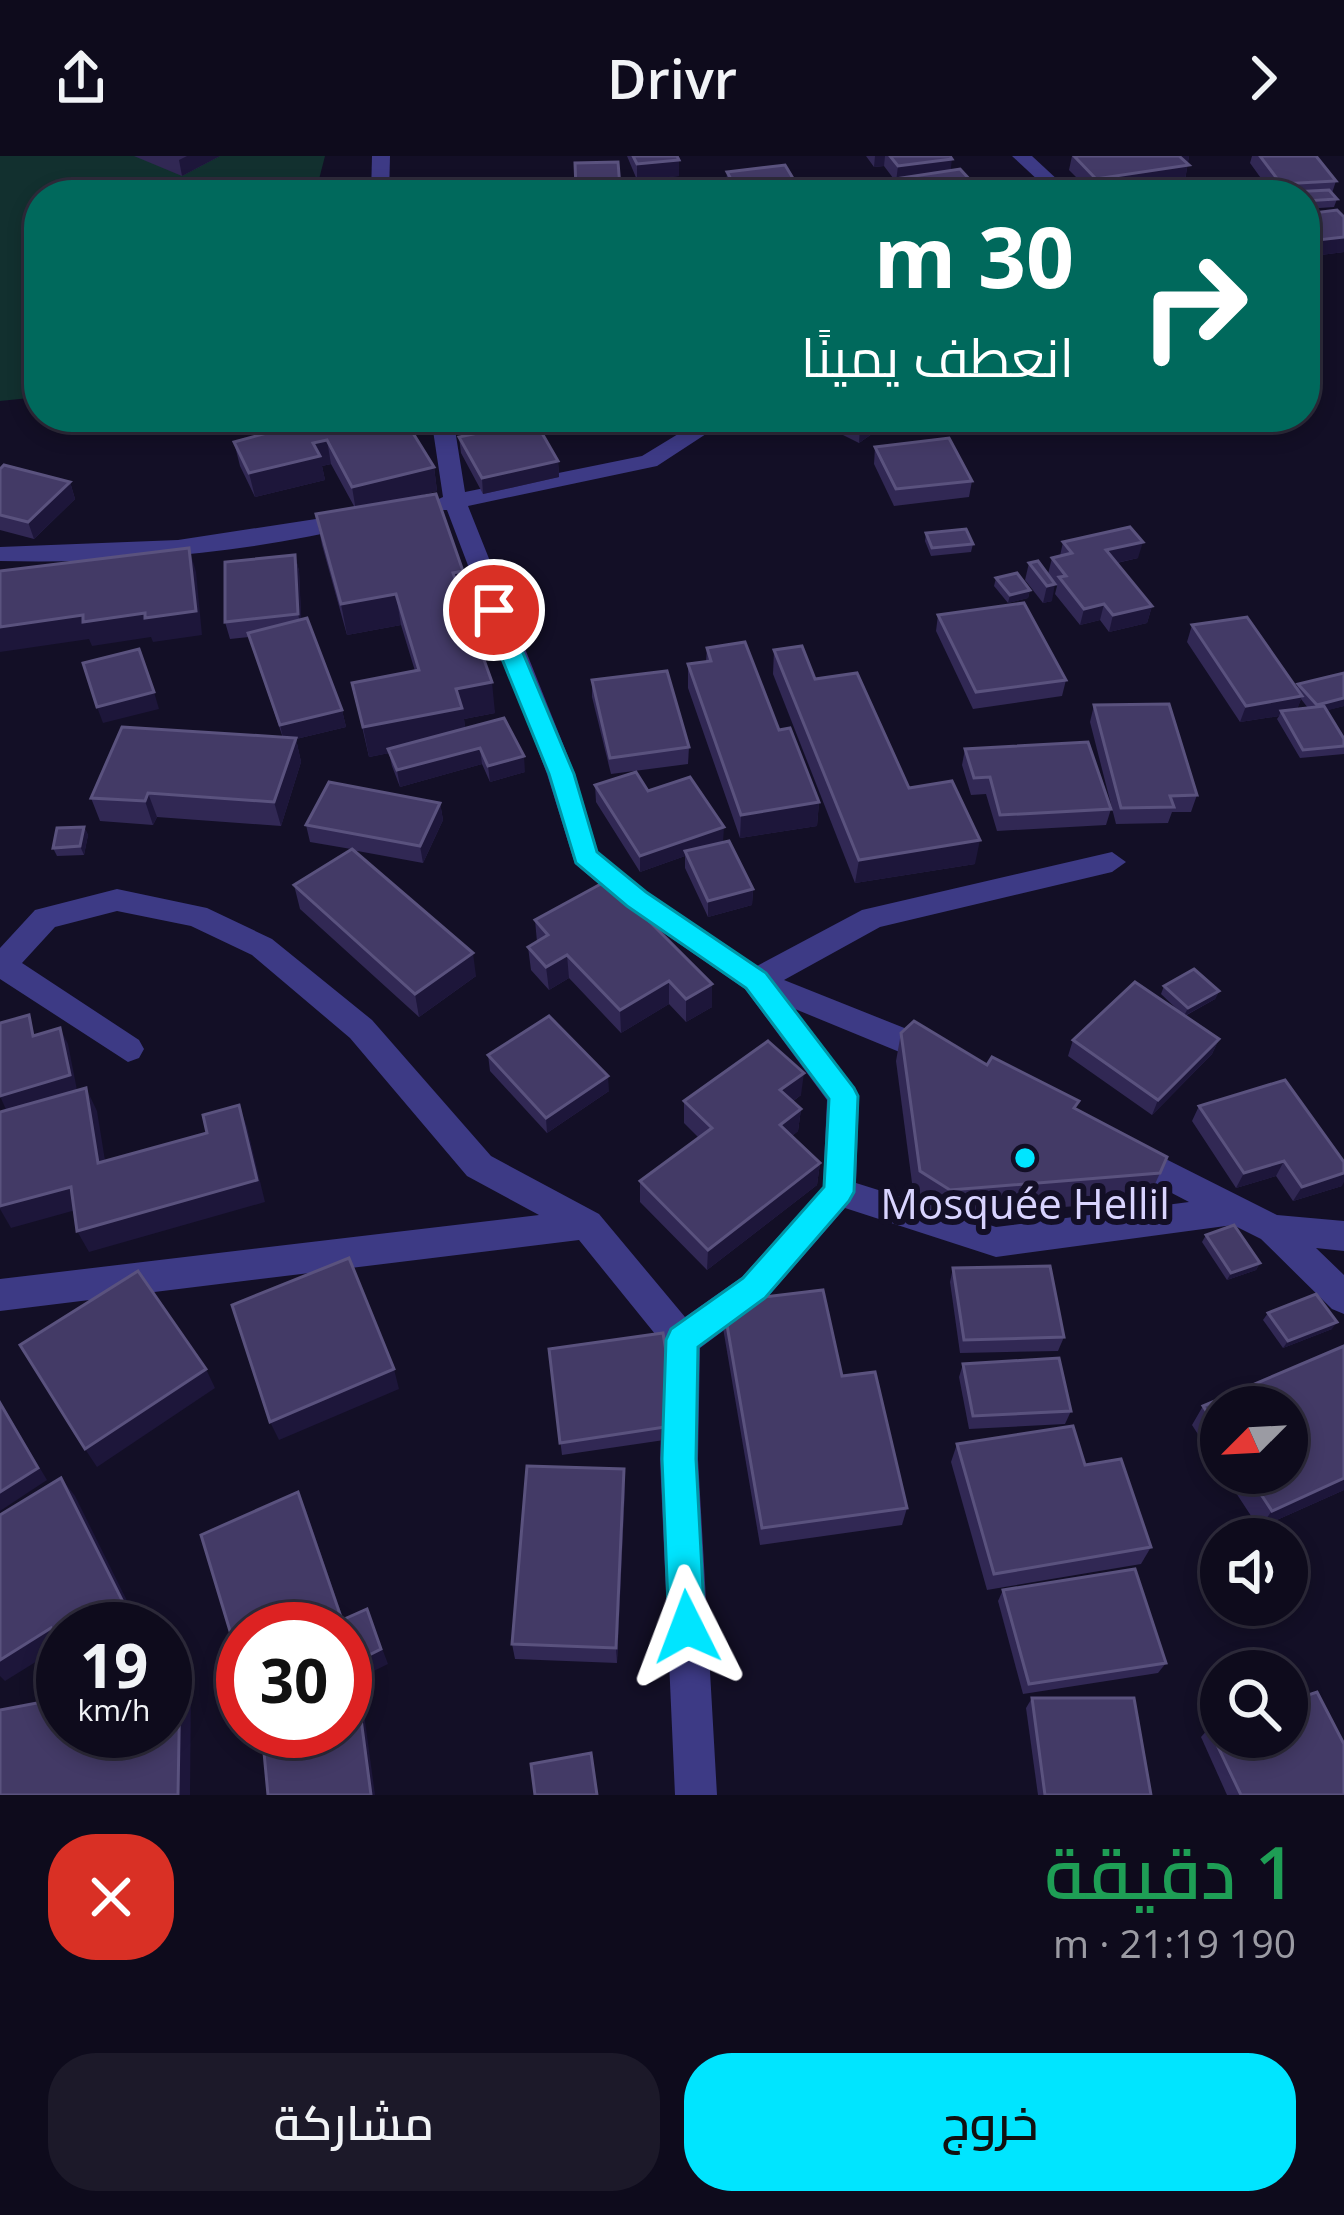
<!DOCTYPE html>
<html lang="ar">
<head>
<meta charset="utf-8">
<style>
  :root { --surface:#0e0b1c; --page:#1c1929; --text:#f1f3f6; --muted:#9b9ba3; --line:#2e2b3b; --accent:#00e5ff }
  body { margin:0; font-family:"Open Sans",Cairo,sans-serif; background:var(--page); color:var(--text); direction:rtl; height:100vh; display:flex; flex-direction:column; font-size:45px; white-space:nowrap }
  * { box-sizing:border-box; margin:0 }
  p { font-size:39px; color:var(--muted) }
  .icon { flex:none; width:66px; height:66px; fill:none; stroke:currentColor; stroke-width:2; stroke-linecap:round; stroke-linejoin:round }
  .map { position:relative; height:1639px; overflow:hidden; direction:ltr }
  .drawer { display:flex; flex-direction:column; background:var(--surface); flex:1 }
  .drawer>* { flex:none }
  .banner { position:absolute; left:24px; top:24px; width:1296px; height:252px; border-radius:48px; box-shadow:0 6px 18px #0003,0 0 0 3px var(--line); direction:rtl; background:#00695c; color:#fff; overflow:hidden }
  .needle { width:78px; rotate:246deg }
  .buttons { position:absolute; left:1200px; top:1230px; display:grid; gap:24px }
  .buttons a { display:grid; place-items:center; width:108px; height:108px; border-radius:50%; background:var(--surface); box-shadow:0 6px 18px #0003,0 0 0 3px var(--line); font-size:60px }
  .speed { position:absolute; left:36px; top:1446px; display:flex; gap:24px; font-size:60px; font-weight:700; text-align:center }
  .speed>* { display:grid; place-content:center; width:156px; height:156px; border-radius:50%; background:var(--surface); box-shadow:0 6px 18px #0003,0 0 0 3px var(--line); line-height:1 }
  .speed small { font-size:30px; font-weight:400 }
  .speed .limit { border:18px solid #d22; background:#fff; color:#111 }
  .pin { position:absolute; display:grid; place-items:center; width:102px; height:102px; color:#fff; margin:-51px; border:6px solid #fff; border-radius:50%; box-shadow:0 3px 12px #0007 }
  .me { position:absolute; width:132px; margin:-66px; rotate:357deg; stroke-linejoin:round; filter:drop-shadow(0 0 9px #0008) }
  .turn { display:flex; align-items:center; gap:42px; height:252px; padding:0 48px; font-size:54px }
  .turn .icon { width:156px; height:156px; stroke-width:2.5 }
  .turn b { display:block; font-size:84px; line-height:102px }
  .round { display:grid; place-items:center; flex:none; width:126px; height:126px; border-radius:48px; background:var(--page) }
  .overview { display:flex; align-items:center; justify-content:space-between; height:204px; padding:0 48px }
  h1 { font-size:72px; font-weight:600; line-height:90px; color:#1e9e55 }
  .action { display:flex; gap:24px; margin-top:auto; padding:24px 48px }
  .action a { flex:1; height:138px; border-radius:48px; background:var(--accent); color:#111; font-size:48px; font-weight:600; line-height:138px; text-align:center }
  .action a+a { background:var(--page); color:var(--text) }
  header { display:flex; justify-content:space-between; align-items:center; height:156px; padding:0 48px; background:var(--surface); font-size:54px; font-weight:600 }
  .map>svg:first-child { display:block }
  .green { fill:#12302f }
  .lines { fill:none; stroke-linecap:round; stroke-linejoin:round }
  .street { fill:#3d3a85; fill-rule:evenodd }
  .wall { fill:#312854; fill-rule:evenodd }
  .shaded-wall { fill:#1d163a }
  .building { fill:#433a66; stroke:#5a527e; stroke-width:3 }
  .route { fill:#00e5ff; stroke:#0095a6; stroke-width:3 }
  .poi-dot { fill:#00e5ff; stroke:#130f26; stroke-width:4.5 }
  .labels { text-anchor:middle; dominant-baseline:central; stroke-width:12; stroke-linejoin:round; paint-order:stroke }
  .poi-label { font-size:42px; fill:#d9d4ff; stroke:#130f26 }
</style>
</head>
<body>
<header><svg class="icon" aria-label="forward" viewBox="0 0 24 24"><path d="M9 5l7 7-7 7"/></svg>Drivr<svg class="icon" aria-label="share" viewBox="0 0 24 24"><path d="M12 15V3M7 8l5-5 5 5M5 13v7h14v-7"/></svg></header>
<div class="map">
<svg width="1344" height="1639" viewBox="0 0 1344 1639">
  <rect width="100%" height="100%" fill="#130f26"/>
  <!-- green -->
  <polygon class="green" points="0,0 325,0 315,39 39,39 39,241 0,245"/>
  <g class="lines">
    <!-- street -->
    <g class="street">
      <polygon points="372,0 390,0 389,39 371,39"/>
      <polygon points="1012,0 1032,0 1074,39 1054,39"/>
      <polygon points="431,261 453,261 465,336 642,300 706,261 732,261 657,310 468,350 575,618 598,696 646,735 757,810 862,754 1112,696 1126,706 1112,716 880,771 784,824 947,889 952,898 947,907 936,911 795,853 859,941 856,1027 996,1071 1189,1046 1116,1008 1112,998 1116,988 1128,984 1277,1059 1344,1065 1344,1095 1316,1092 1344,1119 1344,1158 1332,1153 1261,1083 1233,1069 996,1101 845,1052 766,1143 700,1192 698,1303 717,1639 675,1639 660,1303 664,1189 579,1084 0,1155 0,1123 539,1059 467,1020 350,882 252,799 191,770 117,755 55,771 22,807 139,884 144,893 139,902 128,906 0,823 0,792 35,754 117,733 207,752 272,783 372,864 491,1000 599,1058 685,1161 742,1121 823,1031 827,944 745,833 626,751 575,708 547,618 447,354 430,354 426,349 443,341"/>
      <path d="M355,357L363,359V369C246,397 120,408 0,405V391L178,384Z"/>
    </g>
  </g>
  <!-- wall -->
  <g class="wall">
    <polygon points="134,0 220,0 182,20"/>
    <polygon points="627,0 677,0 679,4 679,20 637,24"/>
    <polygon points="866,0 950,0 951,15 984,39 900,39 900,25 896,26 884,10 874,11"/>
    <polygon points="1072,0 1189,0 1185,24 1093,38 1069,14"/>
    <polygon points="1252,0 1316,0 1336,25 1332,37 1337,43 1334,51 1305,53 1305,39 1273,39 1250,7"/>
    <polygon points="618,6 620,39 576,39 575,7"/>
    <polygon points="727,16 803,39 731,39 726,31"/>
    <polygon points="1305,58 1344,61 1344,96 1313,100 1305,92"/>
    <polygon points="259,261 403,261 434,311 437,335 405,343 467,446 464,446 495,557 464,563 465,573 525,616 490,626 482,608 400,631 392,610 389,597 369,601 352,527 415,515 401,469 347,479 322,389 316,358 355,352 331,308 322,310 325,324 255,341 240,310 234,286 267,277"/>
    <polygon points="503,261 572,261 572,263 536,267 558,305 559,321 483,338 461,297 459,281 506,271"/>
    <polygon points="807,261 896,261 859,287"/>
    <polygon points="875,291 972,325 969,341 894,350 874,308"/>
    <polygon points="0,313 70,326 75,343 34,383 0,374"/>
    <polygon points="926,377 973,388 971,396 931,400 925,385"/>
    <polygon points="1063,386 1138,402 1117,407 1152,450 1147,467 1109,476 1100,464 1080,469 1055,438 1057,430 1048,418 1052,402 1060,400"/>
    <polygon points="295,399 299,415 301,464 342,554 346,571 296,583 301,606 281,670 157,661 153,669 100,665 91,642 283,582 249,481 230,483 225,466"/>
    <polygon points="1038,405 1052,445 1043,447 1025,424 1029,407"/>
    <polygon points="996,422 1030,434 1028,442 1008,447 994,430"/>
    <polygon points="938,459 1066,524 1062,540 973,553 936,475"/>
    <path d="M1192,469L1297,532L1298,528L1344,550L1327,554L1344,583V598L1300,602L1277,563L1279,560L1240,566L1187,486ZM1301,543L1308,552L1297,553Z"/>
    <polygon points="707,492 779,574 819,646 817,670 740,682 688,532 688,508 706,505"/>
    <polygon points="774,494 815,523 975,708 855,727 773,518"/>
    <polygon points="592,524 689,591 688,608 611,618 592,541"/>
    <polygon points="1094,549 1197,639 1191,656 1172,656 1168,667 1116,668 1090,566"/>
    <polygon points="965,593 1111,653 1106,669 997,675 986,638 971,639 962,609"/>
    <polygon points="595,629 648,635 723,686 753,733 752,749 708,761 685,712 685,700 640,716 596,646"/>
    <polygon points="440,647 443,664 423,707 352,694 476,820 419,861 300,753 294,729 351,693 310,686 306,669"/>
    <polygon points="84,671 88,679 84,699 57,700 53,692"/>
    <polygon points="608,724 712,851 686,866 669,848 621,877 569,822 549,834 531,814 528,791 537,786 535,764"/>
    <polygon points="1164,830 1219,835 1215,843 1185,860 1219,883 1212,898 1152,959 1068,900 1073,884 1183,859 1161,838"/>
    <polygon points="901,877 987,909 1167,1001 1148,1044 943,1061 914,1042 896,905"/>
    <polygon points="488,899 609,935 547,977 490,915"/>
    <polygon points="801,939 792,946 801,953 798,975 792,980 820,1007 817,1029 707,1114 640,1046 640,1025 699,982 684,967 684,945"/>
    <polygon points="1199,950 1342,1030 1293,1045 1276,1020 1236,1032 1192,965"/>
    <polygon points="1206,1079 1260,1107 1256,1114 1227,1124 1202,1086"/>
    <polygon points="953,1112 1064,1181 1058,1195 960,1197 950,1126"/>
    <polygon points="723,1146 842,1220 907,1352 902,1369 760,1389 722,1166"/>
    <polygon points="1268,1157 1332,1173 1283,1192 1263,1164"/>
    <polygon points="1344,1190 1344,1334 1259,1372 1223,1317 1287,1317 1221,1251 1221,1314 1192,1269 1203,1250"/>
    <polygon points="549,1193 678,1269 678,1282 562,1299"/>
    <polygon points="963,1208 1071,1255 1065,1268 969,1273 959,1221"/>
    <polygon points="957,1288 1085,1309 1151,1391 1141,1408 987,1434 951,1306"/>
    <polygon points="625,1331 617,1507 515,1503 512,1488"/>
    <polygon points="1003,1434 1166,1507 1158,1517 1023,1538 998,1445"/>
    <polygon points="1032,1542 1151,1639 1038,1639 1026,1552"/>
    <polygon points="1209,1572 1344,1639 1227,1639 1201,1581"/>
  </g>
  <!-- shaded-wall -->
  <g class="shaded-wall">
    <polygon points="187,0 220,0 182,20 179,4"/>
    <polygon points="875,0 885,0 884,10 874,11"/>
    <polygon points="1175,0 1189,0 1185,24 1093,38 1096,23"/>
    <polygon points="952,3 950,19 901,22 900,25 896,26 898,10"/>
    <polygon points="679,4 679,20 637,24 637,8"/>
    <polygon points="1344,81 1344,96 1313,100 1318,84"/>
    <polygon points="296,261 341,261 270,284 266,268"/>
    <polygon points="505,261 572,261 572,263 506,271"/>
    <polygon points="874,261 896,261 859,287 860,270"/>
    <polygon points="327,284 331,308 322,310 325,324 255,341 249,317 313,287"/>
    <polygon points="558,305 559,321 483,338 482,322"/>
    <polygon points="434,311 437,335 356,355 352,331"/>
    <polygon points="70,326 75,343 34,383 28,366"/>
    <polygon points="1143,386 1138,402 1102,410 1106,394"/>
    <polygon points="189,392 196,416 202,479 153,486 151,481 92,490 89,483 0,496 0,471"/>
    <polygon points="295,399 299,415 302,475 298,458"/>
    <polygon points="463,415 467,446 457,447 453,417"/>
    <polygon points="1055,428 1052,445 1043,447 1047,430"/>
    <polygon points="1030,434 1028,442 1008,447 1010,439"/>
    <polygon points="396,438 401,469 347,479 341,448"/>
    <polygon points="1104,448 1100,464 1080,469 1084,453"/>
    <polygon points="1152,450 1147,467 1109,476 1113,459"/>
    <polygon points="492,526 495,557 464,563 466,582 369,601 363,571 456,533"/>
    <polygon points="154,536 159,553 103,567 97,551"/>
    <polygon points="1302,540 1296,557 1281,555 1279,560 1240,566 1246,550"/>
    <polygon points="1344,542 1344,550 1314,558 1317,549"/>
    <polygon points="342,554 346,571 296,583 301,606 281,670 274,646 284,586 280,569"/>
    <polygon points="480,592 482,608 400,631 397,614"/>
    <polygon points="524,600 525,616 490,626 488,610"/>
    <polygon points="148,637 157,661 153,669 145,645"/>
    <polygon points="819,646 817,670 740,682 741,659"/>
    <polygon points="440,647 443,664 423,707 420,690"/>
    <polygon points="84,671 88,679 84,699 80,690"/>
    <polygon points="724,671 723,687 685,695 685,700 640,716 640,700"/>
    <polygon points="980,684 975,708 855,727 859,704"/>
    <polygon points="753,733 752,749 708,761 708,745"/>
    <polygon points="473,797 476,820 419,861 415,838"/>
    <polygon points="567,799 569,822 549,834 546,811"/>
    <polygon points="669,825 669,848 621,877 620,854"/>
    <polygon points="712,828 712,851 686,866 686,843"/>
    <polygon points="1219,835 1215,843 1184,860 1188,852"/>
    <polygon points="60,872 68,888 77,934 7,956 0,940"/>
    <polygon points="1219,883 1212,898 1152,959 1158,944"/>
    <polygon points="804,917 801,939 778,956 780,934"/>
    <polygon points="608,920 609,935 547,977 546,962"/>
    <polygon points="86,932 97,955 109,1029 98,1007"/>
    <polygon points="239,949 247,971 265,1046 89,1096 77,1075 257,1024"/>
    <polygon points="801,953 798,975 778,991 780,969"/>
    <polygon points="1284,1005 1276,1020 1236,1032 1244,1017"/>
    <polygon points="820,1007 817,1029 707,1114 708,1094"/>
    <polygon points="1344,1017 1344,1026 1342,1030 1293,1045 1302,1031"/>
    <polygon points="71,1031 83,1052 11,1072 0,1053 0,1050"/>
    <polygon points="1260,1107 1256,1114 1227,1124 1231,1117"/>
    <polygon points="1337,1166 1332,1173 1283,1192 1288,1185"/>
    <polygon points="206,1213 215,1232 97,1311 85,1293"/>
    <polygon points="394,1213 399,1233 279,1284 270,1266"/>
    <polygon points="0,1245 47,1324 0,1355"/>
    <polygon points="624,1313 625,1331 617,1507 616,1492"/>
    <polygon points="61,1322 75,1340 141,1473 110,1473"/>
    <polygon points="1344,1322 1344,1334 1259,1372 1272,1355"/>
    <polygon points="298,1336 306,1354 349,1480 342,1464"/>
    <polygon points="367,1453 388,1508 345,1529 345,1511"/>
    <polygon points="51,1472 63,1489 5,1525 0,1520 0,1504"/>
    <polygon points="180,1521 191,1536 190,1639 178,1639"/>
    <polygon points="358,1540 363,1550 375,1639 371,1639"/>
  </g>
  <!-- building -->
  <g class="building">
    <polygon points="633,0 677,0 679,4 637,8"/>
    <polygon points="890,0 950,0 952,3 898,10"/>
    <polygon points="1074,0 1179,0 1189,9 1096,23"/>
    <polygon points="1260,0 1316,0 1336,25 1281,28"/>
    <polygon points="618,6 620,31 576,32 575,7"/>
    <polygon points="785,9 803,39 740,39 727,16"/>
    <polygon points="960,13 984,39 915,39 901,22"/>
    <polygon points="1329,34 1337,43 1305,45 1305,39 1292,39 1290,36"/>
    <polygon points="1337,54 1344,61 1344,81 1318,84 1305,71 1305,58"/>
    <polygon points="263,261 296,261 266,268"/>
    <polygon points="326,261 403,261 434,311 352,331 327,284 313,287 320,300 249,317 234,286"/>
    <polygon points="841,261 874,261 860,270"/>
    <polygon points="535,265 558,305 482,322 459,281"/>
    <polygon points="949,282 972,325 896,333 875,291"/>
    <polygon points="4,309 70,326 28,366 0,359 0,313"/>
    <polygon points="436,338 463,415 453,417 492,526 456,533 462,552 363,571 352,527 419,514 396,438 341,448 316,358"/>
    <polygon points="1130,371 1143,386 1106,394 1152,450 1113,459 1104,448 1084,453 1059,421 1066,420 1052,402 1072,397 1063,386"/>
    <polygon points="966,373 973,388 932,392 926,377"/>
    <polygon points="189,392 196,455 145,462 145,457 83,466 83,459 0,471 0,415"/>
    <polygon points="295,399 298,458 225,466 225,406"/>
    <polygon points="1038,405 1055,428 1047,430 1029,407"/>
    <polygon points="1017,417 1030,434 1010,439 996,422"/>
    <polygon points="1024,447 1066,524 976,536 938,459"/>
    <polygon points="1247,461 1302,540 1246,550 1192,469"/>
    <polygon points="307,462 342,554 280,569 248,477"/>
    <polygon points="745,486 779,574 790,572 819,646 741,659 688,508 711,505 707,492"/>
    <polygon points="802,490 815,523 857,517 909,632 952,625 980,684 859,704 774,494"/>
    <polygon points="139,493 154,536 97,551 83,507"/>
    <polygon points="667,515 689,591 610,602 592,524"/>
    <polygon points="1344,517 1344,542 1317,549 1298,528"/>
    <polygon points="1169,548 1197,639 1170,640 1174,651 1121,652 1094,549"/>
    <polygon points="1324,550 1344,583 1344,590 1303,594 1281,555"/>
    <polygon points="504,562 524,600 488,610 480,592 397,614 388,593"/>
    <polygon points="122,571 296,582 274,646 148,637 145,645 91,642"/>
    <polygon points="1088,586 1111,653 1000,659 990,621 974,622 965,593"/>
    <polygon points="636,616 648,635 690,621 724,671 640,700 595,629"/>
    <polygon points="329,626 440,647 420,690 306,669"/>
    <polygon points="84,671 80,690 53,692 57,672"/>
    <polygon points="729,685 753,733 708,745 685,695"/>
    <polygon points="352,693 473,797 415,838 294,729"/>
    <polygon points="608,724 712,828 686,843 669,825 620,854 567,799 546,811 528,791 548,779 535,764"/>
    <polygon points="1194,813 1219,835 1188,852 1164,830"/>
    <polygon points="1135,826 1219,883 1158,944 1073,884"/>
    <polygon points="29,859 33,880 60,872 70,919 0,940 0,867"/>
    <polygon points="549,860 608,920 546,962 488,899"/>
    <polygon points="914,865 987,909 992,901 1079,945 1074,952 1167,1001 1160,1017 950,1034 920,1015 901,877"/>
    <polygon points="768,885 804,917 780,934 801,953 780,969 820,1007 708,1094 640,1025 712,972 684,945"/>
    <polygon points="1285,924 1344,1006 1344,1017 1302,1031 1284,1005 1244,1017 1199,950"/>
    <polygon points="86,932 98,1007 207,977 203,959 239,949 257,1024 77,1075 71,1031 0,1050 0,956"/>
    <polygon points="1234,1069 1260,1107 1231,1117 1206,1079"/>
    <polygon points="349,1102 394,1213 270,1266 232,1149"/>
    <polygon points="1050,1110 1064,1181 964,1184 953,1112"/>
    <polygon points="138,1115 206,1213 85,1293 20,1189"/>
    <polygon points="823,1134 842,1220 875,1216 907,1352 762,1372 723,1146"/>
    <polygon points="1316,1138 1337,1166 1288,1185 1268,1157"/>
    <polygon points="663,1177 678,1269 560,1287 549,1193"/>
    <polygon points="1344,1190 1344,1322 1272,1355 1247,1317 1287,1317 1287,1251 1221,1251 1221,1278 1203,1250"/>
    <polygon points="1059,1202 1071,1255 973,1260 963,1208"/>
    <polygon points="0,1247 38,1312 0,1336"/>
    <polygon points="1073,1270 1085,1309 1121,1303 1151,1391 994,1418 957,1288"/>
    <polygon points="527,1310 624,1313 616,1492 512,1488"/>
    <polygon points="61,1322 130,1460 110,1473 63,1473 63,1501 51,1472 0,1504 0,1359"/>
    <polygon points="298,1336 342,1464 367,1453 381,1493 345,1511 345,1473 243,1473 243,1518 201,1379"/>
    <polygon points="1135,1413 1166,1507 1029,1528 1003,1434"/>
    <polygon points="180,1521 178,1639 0,1639 0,1554 63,1542 63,1575 165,1575 165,1524"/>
    <polygon points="1317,1536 1344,1588 1344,1639 1241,1639 1209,1572 1221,1568 1221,1581 1287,1581 1287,1546"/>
    <polygon points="358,1540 371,1639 268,1639 262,1575 345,1575 345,1544"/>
    <polygon points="1032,1542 1134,1542 1151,1639 1045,1639"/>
    <polygon points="591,1597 597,1639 535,1639 531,1608"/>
  </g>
  <!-- route -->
  <polygon class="route" points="494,447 505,454 574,618 597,696 646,736 766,817 854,932 858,940 854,1036 849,1045 765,1142 698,1191 696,1303 705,1471 700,1484 687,1489 674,1484 669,1471 662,1303 666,1184 671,1173 743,1122 824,1031 829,943 746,832 627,750 576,707 549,618 482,454"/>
  <!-- markers -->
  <circle class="poi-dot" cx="1025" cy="1002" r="12"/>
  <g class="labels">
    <!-- poi labels -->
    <g class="poi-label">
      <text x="1025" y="1046">Mosquée Hellil</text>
    </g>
  </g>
</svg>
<div class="buttons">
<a><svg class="needle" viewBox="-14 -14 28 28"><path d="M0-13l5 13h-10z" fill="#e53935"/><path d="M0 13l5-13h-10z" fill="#9b9ba3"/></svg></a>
<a><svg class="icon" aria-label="sound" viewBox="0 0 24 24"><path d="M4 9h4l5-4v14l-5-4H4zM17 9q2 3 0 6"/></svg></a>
<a><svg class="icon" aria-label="search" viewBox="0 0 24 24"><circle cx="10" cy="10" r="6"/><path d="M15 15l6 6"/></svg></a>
</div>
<div class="speed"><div>19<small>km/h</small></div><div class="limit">30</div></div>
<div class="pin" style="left:494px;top:454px;background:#d93025"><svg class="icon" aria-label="arrive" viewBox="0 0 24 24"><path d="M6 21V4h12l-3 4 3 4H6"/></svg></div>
<svg class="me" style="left:687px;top:1471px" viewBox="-20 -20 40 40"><path d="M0-17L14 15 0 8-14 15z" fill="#00e5ff" stroke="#fff" stroke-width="4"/></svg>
<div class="banner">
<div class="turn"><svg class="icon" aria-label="right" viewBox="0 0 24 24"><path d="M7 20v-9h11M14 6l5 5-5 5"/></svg><div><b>30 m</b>انعطف يمينًا</div></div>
</div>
</div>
<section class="drawer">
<div class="overview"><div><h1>1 دقيقة</h1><p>190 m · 21:19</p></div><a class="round" style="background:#d93025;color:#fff"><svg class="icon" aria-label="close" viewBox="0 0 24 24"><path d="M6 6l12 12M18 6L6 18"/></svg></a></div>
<div class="action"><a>خروج</a><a>مشاركة</a></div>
</section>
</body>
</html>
